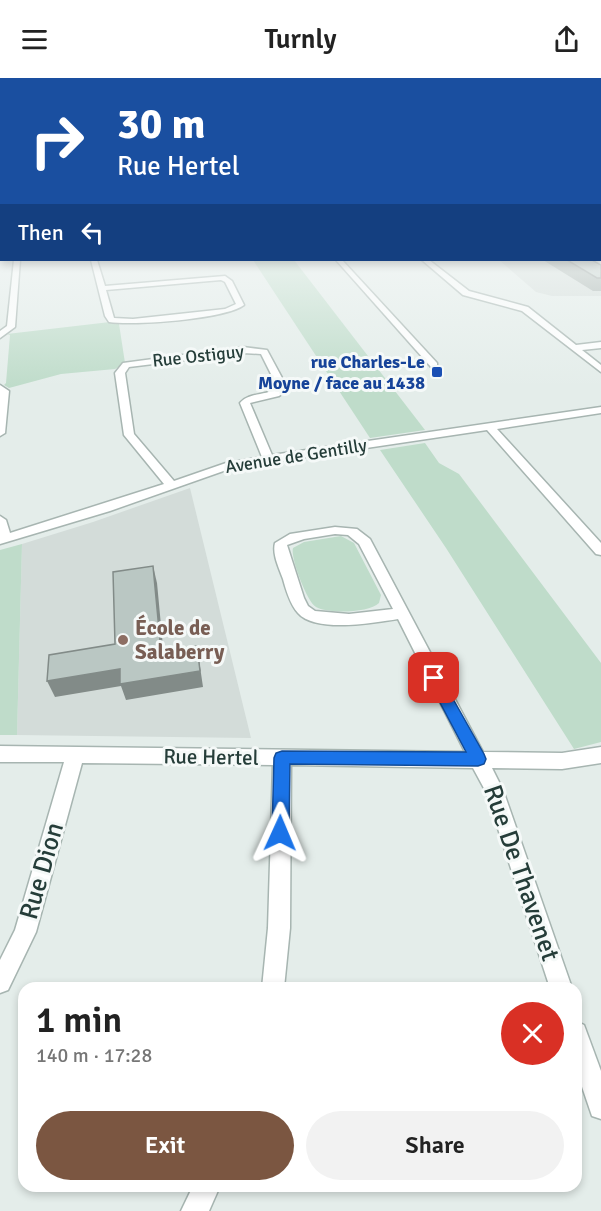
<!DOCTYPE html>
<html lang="en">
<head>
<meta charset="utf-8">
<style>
  :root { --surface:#fff; --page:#f2f2f2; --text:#222; --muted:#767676; --accent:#7b5641 }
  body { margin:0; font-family:Signika,sans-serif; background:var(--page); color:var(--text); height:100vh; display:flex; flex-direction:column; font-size:22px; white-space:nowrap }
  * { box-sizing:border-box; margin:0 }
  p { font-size:20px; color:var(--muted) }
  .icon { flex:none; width:33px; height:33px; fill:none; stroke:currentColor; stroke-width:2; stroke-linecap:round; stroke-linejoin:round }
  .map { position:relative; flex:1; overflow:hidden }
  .details { position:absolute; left:18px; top:904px; width:564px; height:210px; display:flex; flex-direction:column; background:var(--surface); border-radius:18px; box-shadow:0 3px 9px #0003 }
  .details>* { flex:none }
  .hud { position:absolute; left:0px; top:0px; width:602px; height:183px; box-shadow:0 3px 9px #0003; background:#1a4fa0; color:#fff; overflow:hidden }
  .pin { position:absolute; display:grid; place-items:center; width:51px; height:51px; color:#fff; margin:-26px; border-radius:12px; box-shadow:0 3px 9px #0006 }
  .me { position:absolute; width:66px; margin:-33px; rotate:1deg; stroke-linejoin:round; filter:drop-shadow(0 0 4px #0008) }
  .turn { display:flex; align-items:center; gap:21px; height:126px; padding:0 18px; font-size:27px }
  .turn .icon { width:78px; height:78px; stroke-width:2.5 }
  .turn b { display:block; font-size:42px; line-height:51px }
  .then { display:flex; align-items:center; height:57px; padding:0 18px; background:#0003; gap:12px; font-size:22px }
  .round { display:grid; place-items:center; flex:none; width:63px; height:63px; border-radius:32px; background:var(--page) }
  .head { display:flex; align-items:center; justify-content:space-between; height:102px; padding:0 18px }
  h1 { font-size:36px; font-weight:600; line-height:45px }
  .cta { display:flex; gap:12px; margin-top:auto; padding:12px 18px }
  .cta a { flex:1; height:69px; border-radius:36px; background:var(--accent); color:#fff; font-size:24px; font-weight:600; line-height:69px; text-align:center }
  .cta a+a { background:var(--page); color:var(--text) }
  header { display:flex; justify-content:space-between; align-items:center; height:78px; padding:0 18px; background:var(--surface); font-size:27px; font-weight:600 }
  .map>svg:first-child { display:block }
  .built { fill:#d3dcd9 }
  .green { fill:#bfdcca }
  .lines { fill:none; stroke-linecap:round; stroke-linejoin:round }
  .minor-casing { stroke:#a7b5b1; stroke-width:3 }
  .major-casing { stroke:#c2c9c8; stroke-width:3 }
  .minor { fill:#fff; fill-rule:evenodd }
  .major { fill:#6c9f98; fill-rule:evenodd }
  .wall { fill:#a0aba8 }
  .shaded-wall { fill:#828b88 }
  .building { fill:#bac7c3; stroke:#828b88; stroke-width:1.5 }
  .route { fill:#1a73e8; stroke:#114b97; stroke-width:1.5 }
  .transit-dot { fill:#1a4fb4; stroke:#f5f9f8; stroke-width:2 }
  .education-dot { fill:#8d6e63; stroke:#f5f9f8; stroke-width:2 }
  .labels { text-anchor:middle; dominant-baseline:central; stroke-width:6; stroke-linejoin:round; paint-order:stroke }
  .far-street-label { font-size:18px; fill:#253d39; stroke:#f5f9f8 }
  .far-transit-label { font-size:18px; font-weight:bold; fill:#164399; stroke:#f5f9f8; text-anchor:end }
  .education-label { font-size:21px; font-weight:bold; fill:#785e54; stroke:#f5f9f8; text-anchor:start }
  .street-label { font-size:21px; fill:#253d39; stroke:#f5f9f8 }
  .near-street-label { font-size:26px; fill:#253d39; stroke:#f5f9f8 }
</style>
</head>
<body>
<header><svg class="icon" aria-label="menu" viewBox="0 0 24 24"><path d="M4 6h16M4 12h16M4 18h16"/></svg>Turnly<svg class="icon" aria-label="share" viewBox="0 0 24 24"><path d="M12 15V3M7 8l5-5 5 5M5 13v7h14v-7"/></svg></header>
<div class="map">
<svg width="601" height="1133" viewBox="0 0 601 1133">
  <rect width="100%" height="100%" fill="#e4edea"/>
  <!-- built -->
  <g class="built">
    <polygon points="600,151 601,218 552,218 536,214 499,182 600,182"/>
    <polygon points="190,410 251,660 17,657 22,466 93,444"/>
  </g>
  <!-- green -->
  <g class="green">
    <polygon points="253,182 294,182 425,352 370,360"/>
    <polygon points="110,244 119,246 125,285 115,291 61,296 9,310 4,307 6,305 10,257 7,256"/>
    <polygon points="425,365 439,385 459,396 601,585 601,664 574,671 446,470 380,372"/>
    <path d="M341,458L354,465L381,517L379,525C369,535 328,536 316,529C307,524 290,479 293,470L304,464Z"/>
    <polygon points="22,466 17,657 0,657 0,472"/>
  </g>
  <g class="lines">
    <!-- minor casing -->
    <g class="minor-casing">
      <g id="minor">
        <rect x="600" y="174" width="1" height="4"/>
        <polygon points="14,182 20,182 15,249 0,260 0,253 7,248"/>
        <path d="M91,182H97L105,208L225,198L232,203L244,227C226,241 133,248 109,244L105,238ZM221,202L225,204L236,226L225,231L133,241L114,240L106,212Z"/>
        <polygon points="336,182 342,182 437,285 437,289 431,289"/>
        <polygon points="422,182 429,182 469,213 528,229 576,267 601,264 601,270 582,272 601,287 601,294 522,233 463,217"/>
        <path d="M243,269L267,272L288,311L279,318L250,325L272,377L601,329V335L497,351L601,465V477L596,476L487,352L232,390L110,433L0,466V438L6,442L10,455L164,406L124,357L115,295L123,285ZM243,275L261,276L278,310C266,318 249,314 240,325L262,379L226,385L174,403L134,356L125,295L129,289Z"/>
        <polygon points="0,307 9,313 5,355 0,358"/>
        <path d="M335,449L357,451L370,461L483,674L562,675L601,669V685L562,691L492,690L503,712L572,910H550L486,714L473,690L291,687L290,850L284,910H262L268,850L273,687L82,685L36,854L8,912L0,915V882L15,852L64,684H0V668L465,674L398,541C374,545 315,555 298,535C290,526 286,512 283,501C279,490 272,476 275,465L290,456ZM335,456L348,457L359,466L393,531L349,536L315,533L308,528L304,520L287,467L304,461Z"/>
        <polygon points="576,943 584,947 601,993 601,1041 592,1038 576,991"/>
        <polygon points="193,1108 220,1108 209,1133 181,1133"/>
      </g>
    </g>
    <!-- major casing -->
    <g class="major-casing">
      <rect id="major" x="0" y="155" width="2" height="4"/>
    </g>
    <!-- minor -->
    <use href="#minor" class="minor"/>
    <!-- major -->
    <use href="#major" class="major"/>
  </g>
  <!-- wall -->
  <g class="wall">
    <rect x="600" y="151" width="1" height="16"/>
    <polygon points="543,182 592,182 601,187 601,213 593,213"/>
  </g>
  <!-- shaded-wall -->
  <g class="shaded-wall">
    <polygon points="153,488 157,505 165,590 161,573"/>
    <polygon points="197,568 203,609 126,622 121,608 55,619 47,603"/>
  </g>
  <!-- building -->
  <g class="building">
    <polygon points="567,182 592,182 601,187 601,200 597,200"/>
    <polygon points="153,488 161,573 197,568 200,593 120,606 120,591 47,603 49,577 115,566 113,494"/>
  </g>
  <!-- sky -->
  <linearGradient id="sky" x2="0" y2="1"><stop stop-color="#85b8dd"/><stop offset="0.49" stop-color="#f3f7f6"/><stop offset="1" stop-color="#f3f7f6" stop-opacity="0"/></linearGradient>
  <rect width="601" height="309" fill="url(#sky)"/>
  <!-- route -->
  <polygon class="route" points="434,594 439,596 484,676 486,681 484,686 478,688 290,686 289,755 287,761 280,763 274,761 272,755 274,680 276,675 282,673 466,674 427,600 429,596"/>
  <!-- markers -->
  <rect class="transit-dot" x="431" y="288" width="12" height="12" rx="3"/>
  <circle class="education-dot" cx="123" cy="562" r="6"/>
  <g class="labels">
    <!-- far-street labels -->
    <g class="far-street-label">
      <text transform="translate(198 278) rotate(-6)">Rue Ostiguy</text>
      <text transform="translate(296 378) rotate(-9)">Avenue de Gentilly</text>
    </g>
    <!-- far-transit labels -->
    <g class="far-transit-label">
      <text x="425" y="284">rue Charles-Le<tspan x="425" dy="21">Moyne / face au 1438</tspan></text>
    </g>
    <!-- education labels -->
    <g class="education-label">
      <text x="135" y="550">École de<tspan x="135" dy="24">Salaberry</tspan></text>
    </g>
    <!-- street labels -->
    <g class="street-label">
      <text transform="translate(211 679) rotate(1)">Rue Hertel</text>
    </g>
    <!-- near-street labels -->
    <g class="near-street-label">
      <text transform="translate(42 793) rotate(-74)">Rue Dion</text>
      <text transform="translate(521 795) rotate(71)">Rue De Thavenet</text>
    </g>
  </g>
</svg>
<div class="pin" style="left:434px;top:600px;background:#d93025"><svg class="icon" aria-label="arrive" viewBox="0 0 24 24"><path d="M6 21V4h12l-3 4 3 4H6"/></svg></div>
<svg class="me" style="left:280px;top:755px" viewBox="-20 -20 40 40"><path d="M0-17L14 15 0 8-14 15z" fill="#1a73e8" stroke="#fff" stroke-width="4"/></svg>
<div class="hud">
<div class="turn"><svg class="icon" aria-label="right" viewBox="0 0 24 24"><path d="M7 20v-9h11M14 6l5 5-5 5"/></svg><div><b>30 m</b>Rue Hertel</div></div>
<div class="then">Then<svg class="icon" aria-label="left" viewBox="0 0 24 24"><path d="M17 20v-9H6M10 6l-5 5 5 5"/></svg></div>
</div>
<section class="details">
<div class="head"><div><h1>1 min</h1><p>140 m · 17:28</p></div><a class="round" style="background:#d93025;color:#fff"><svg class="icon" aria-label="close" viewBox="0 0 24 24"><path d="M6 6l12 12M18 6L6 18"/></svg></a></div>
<div class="cta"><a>Exit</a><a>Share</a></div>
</section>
</div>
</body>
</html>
